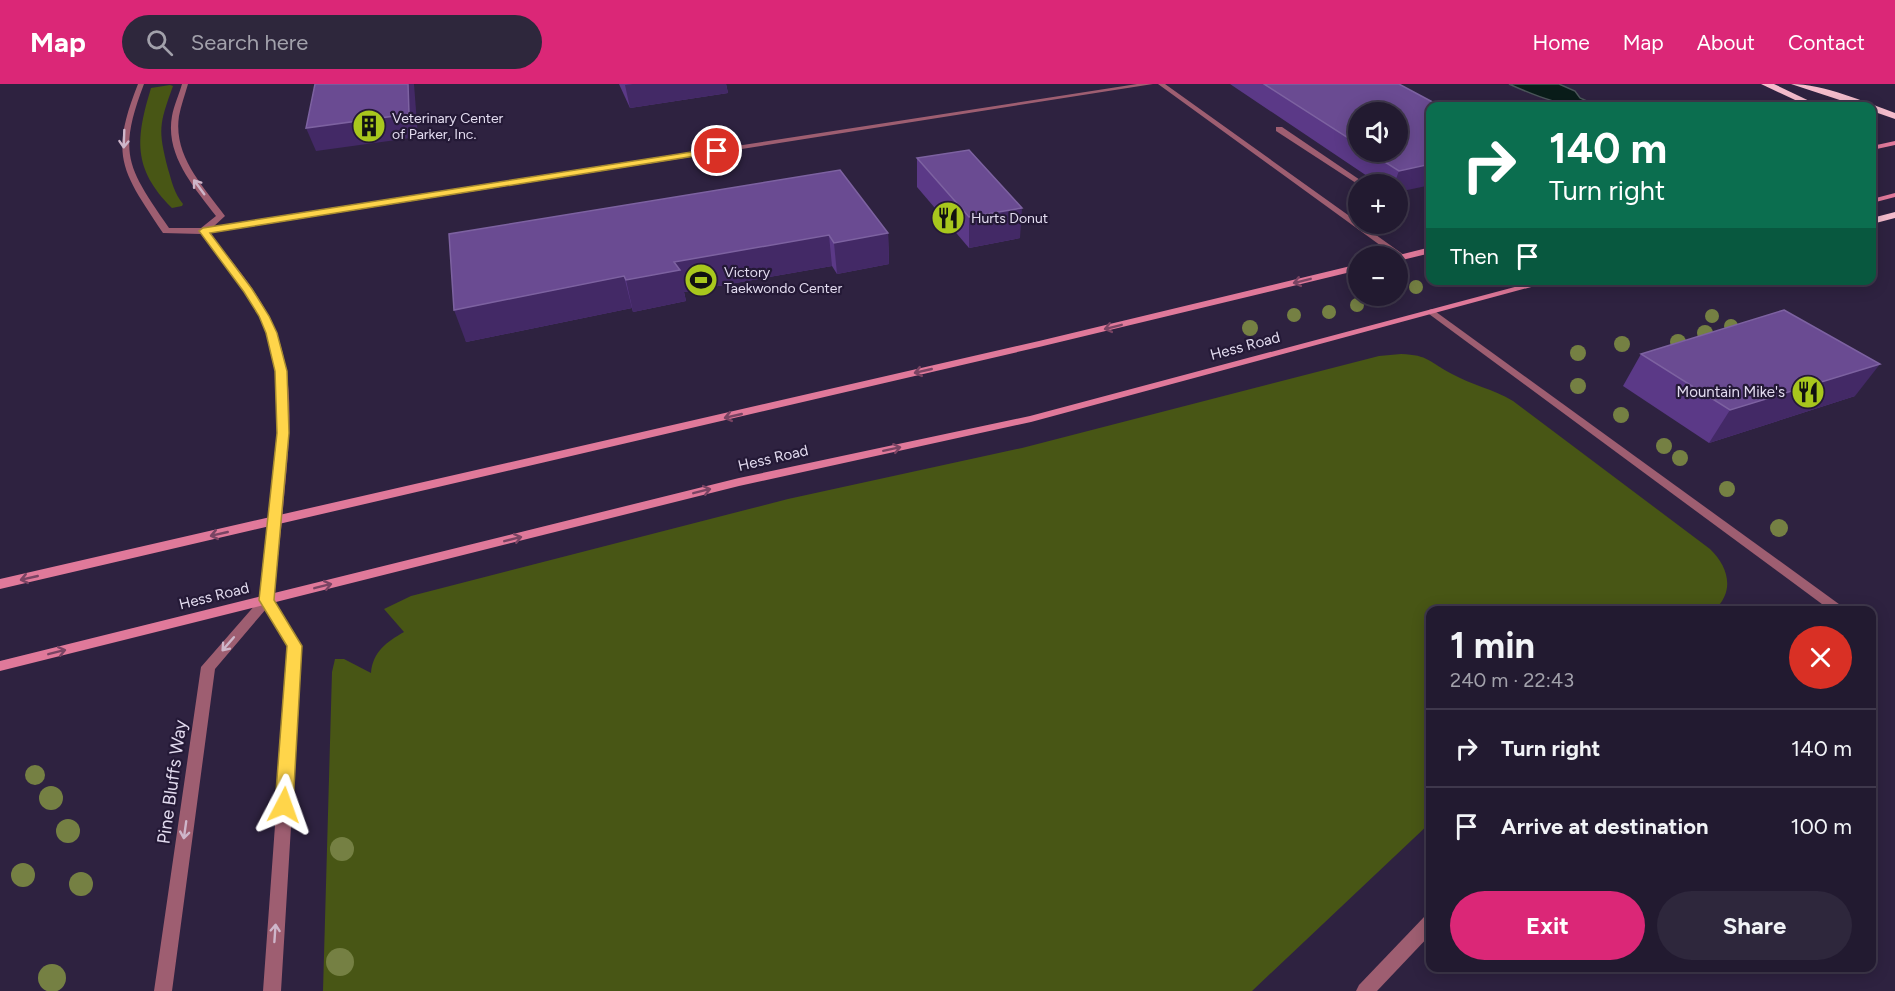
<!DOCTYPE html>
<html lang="en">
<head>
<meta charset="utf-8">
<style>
  :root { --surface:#221a30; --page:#2e273c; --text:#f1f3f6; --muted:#a2a1ab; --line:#3f384c; --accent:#db2777 }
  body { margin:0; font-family:Figtree,sans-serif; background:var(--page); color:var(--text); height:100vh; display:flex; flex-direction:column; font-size:22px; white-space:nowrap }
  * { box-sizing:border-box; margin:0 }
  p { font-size:20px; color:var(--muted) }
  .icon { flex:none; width:33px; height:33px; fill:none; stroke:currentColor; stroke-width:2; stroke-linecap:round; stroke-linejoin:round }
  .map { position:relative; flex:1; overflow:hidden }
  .side { position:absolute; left:1426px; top:522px; width:450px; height:366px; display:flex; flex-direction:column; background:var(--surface); border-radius:12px; box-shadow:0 3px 15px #0003,0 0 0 2px var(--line) }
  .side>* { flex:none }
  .banner { position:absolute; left:1426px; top:18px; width:450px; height:183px; border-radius:12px; box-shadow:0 3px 15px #0003,0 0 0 2px var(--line); background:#0b6e4f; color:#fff; overflow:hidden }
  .buttons { position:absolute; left:1348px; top:18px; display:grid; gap:12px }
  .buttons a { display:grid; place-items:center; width:60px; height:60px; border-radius:50%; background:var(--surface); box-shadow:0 3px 15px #0003,0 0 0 2px var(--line); font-size:30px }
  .pin { position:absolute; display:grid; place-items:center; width:51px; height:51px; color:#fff; margin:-26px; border:3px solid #fff; border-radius:50%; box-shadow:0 2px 6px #0007 }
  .me { position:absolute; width:66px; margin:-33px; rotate:4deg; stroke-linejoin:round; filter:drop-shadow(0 0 4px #0008) }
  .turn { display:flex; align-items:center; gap:21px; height:126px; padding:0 24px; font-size:27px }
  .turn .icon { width:78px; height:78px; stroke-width:2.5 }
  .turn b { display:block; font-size:42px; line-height:51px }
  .then { display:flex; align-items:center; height:57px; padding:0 24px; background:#0003; gap:12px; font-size:22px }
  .round { display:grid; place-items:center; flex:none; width:63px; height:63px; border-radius:32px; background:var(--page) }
  .summary { display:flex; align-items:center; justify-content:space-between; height:102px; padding:0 24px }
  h1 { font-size:36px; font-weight:700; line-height:45px }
  .action { display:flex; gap:12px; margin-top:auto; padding:12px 24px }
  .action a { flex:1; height:69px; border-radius:36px; background:var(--accent); color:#fff; font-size:24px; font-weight:700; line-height:69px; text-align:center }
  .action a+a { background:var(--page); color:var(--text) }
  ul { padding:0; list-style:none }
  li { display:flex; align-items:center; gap:18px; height:78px; padding:0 24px; border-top:2px solid var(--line) }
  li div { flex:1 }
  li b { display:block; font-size:22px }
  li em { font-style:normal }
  header { display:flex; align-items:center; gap:36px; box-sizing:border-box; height:84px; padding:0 30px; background:var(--accent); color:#fff }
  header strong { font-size:28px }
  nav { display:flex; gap:33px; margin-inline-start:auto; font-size:21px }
  .search { width:420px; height:54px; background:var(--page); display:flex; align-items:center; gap:15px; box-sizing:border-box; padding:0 21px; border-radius:33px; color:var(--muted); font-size:22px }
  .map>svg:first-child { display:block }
  .green { fill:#485615 }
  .water { fill:#0a1d1a; stroke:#4b565a; stroke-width:1.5 }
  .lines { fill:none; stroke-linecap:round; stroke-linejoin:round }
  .service { fill:#9e5e71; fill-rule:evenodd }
  .minor { fill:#9e5e71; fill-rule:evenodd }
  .tertiary { fill:#9e5e71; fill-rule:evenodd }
  .secondary { fill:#e0799a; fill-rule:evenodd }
  .trunk { fill:#f4bccc; fill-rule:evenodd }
  .tree { fill:#758043 }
  .wall { fill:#5b3987; fill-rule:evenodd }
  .shaded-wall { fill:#432966 }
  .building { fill:#6a4b92; stroke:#7d62a1; stroke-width:1.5 }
  .oneway { stroke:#ceb6ca }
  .oneway2 { stroke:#794463 }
  .route { fill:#ffd54a; stroke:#a68a30; stroke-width:1.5 }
  .labels { text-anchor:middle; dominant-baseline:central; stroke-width:4.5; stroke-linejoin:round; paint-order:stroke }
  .far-poi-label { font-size:14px; fill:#e3dcf0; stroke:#241936; text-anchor:start }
  .street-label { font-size:15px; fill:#e3dcf0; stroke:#241936 }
  .poi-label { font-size:15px; fill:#e3dcf0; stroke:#241936; text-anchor:end }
  .near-street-label { font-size:18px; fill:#e3dcf0; stroke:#241936 }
</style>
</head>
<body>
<header>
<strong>Map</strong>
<div class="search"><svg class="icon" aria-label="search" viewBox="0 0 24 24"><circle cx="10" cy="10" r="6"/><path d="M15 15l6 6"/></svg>Search here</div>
<nav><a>Home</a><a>Map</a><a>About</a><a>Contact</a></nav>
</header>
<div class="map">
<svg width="1895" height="907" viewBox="0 0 1895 907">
  <rect width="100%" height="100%" fill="#2e2240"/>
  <!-- green -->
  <g class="green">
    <path d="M170,1L173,2C159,41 158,45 168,85C172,98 174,109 183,120L182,122L172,124C132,84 136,54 151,4Z"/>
    <path d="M1401,270C1429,271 1429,278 1452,290C1472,301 1493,305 1513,317L1710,465C1729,483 1735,508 1714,526H1431V738L1252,907H323L332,588L335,575H344L371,589C373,567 387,558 404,548L384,525L411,512L788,415L1022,364L1379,272Z"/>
  </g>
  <!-- water -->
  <path class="water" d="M1509,0H1559L1575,7L1580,14L1598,22C1563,23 1540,14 1509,0Z"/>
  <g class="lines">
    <!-- service -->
    <polygon class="service" points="1276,43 1282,43 1366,100 1359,101 1276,47"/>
    <!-- minor -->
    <g class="minor">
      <path d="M138,0H144C117,71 128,84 169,144H201L216,132C194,103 165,71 172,32C174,21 179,11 182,0H188C185,11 181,21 179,32C173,72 203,102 225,132L213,143L1137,0H1153L209,149C231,176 254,203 270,234C301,296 287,371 282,437L276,441L270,437C276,372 290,298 261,236C247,204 222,177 201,150L163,149C122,87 109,73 138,0Z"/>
      <polygon points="1158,0 1165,0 1404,171 1404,175 1398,175 1398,172 1395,172"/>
      <polygon points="1432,225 1843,523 1844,526 1830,526 1429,230 1429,226"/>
      <polygon points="267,511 272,513 302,562 281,907 263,907 288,562 266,525 215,585 172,907 154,907 201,583 262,513"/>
      <polygon points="1431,830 1431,850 1377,907 1356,907 1359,901 1425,832"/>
    </g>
    <!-- tertiary -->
    <polygon class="tertiary" points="276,433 282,437 273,516 272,519 262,519 261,516 270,437"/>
    <!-- secondary -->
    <g class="secondary">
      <polygon points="1895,57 1895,61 1872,66 1872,62"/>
      <polygon points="1895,109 1895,113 1872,119 1872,115"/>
      <polygon points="1431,163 1431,169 1398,177 1398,172 1395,172"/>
      <polygon points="1359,180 1359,186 1039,263 0,505 0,495 1039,257"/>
      <polygon points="1541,196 1557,196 1031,338 739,402 0,587 0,577 739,394 1030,332"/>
    </g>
    <!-- trunk -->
    <g class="trunk">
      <polygon points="1761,0 1774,0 1820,22 1808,22"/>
      <path d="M1791,0C1824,0 1865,18 1895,29V35L1872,27V22H1858Z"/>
      <polygon points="1895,128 1895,134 1872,140 1872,134"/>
    </g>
  </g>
  <!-- trees -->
  <g class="tree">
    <circle cx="1416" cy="203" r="7"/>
    <circle cx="1357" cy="221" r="7"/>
    <circle cx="1329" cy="228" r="7"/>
    <circle cx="1294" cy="231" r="7"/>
    <circle cx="1712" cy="232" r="7"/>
    <circle cx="1731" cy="242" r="7"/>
    <circle cx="1250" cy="244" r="8"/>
    <circle cx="1705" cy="249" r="8"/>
    <circle cx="1678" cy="258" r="8"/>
    <circle cx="1622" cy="260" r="8"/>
    <circle cx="1578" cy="269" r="8"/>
    <circle cx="1578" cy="302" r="8"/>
    <circle cx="1621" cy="331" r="8"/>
    <circle cx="1664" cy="362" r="8"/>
    <circle cx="1680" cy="374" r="8"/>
    <circle cx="1727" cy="405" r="8"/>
    <circle cx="1779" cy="444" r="9"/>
    <circle cx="35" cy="691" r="10"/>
    <circle cx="51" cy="714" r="12"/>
    <circle cx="68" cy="747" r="12"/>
    <circle cx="342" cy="765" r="12"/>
    <circle cx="23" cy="791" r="12"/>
    <circle cx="81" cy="800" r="12"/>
    <circle cx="340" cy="878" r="14"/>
    <circle cx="52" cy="894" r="14"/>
  </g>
  <!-- wall -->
  <g class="wall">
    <polygon points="619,0 726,0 728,9 630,24"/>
    <path d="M1230,0H1399L1440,22L1398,100H1379ZM1359,28L1398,68H1359Z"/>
    <polygon points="917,74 1020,154 969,164 917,103"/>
    <polygon points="888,149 889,180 837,190 832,182 684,208 686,217 633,228 632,224 466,258 449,150"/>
    <polygon points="1641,270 1855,312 1709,359 1623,302"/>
  </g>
  <!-- shaded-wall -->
  <g class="shaded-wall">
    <polygon points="408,0 414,0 418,53 316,67 306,44"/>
    <polygon points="633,0 726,0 728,9 630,24 625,1"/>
    <polygon points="1431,80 1431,101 1398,108 1398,100 1394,100 1399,87"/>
    <polygon points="1022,124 1020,154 969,164 969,133"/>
    <polygon points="888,149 889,180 837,190 834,159"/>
    <polygon points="829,151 832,182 684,208 686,217 633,228 626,196 674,178"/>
    <polygon points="624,192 632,224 466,258 454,226"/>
    <polygon points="1880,280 1855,312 1709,359 1730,326"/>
  </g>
  <!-- building -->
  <g class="building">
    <polygon points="315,0 408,0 409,30 306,44"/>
    <polygon points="1264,0 1399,0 1440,22 1431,22 1431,80 1399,87 1369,68 1398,68 1398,28 1359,28 1359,61"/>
    <polygon points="969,66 1022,124 969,133 917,74"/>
    <polygon points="840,86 888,149 834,159 829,151 674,178 680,186 626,196 624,192 454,226 449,150"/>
    <polygon points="1784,226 1880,280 1730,326 1641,270"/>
  </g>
  <!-- one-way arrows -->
  <defs><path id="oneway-shaft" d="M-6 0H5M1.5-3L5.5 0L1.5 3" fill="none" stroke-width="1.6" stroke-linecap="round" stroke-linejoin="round" transform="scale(1.5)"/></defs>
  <g class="oneway">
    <use href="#oneway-shaft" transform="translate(124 55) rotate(92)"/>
    <use href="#oneway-shaft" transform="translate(199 103) rotate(-126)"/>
    <use href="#oneway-shaft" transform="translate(228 560) rotate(131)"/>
    <use href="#oneway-shaft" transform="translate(185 746) rotate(98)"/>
    <use href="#oneway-shaft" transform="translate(275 849) rotate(-86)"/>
  </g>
  <g class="oneway2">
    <use href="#oneway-shaft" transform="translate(1302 197) rotate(166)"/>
    <use href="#oneway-shaft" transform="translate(1113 243) rotate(166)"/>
    <use href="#oneway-shaft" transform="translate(923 287) rotate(167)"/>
    <use href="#oneway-shaft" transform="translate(733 332) rotate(167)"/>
    <use href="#oneway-shaft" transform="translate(892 365) rotate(-12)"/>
    <use href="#oneway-shaft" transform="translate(702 407) rotate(-14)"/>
    <use href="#oneway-shaft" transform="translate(219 450) rotate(167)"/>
    <use href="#oneway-shaft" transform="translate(513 455) rotate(-14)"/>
    <use href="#oneway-shaft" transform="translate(29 494) rotate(167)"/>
    <use href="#oneway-shaft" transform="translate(323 502) rotate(-14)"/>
    <use href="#oneway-shaft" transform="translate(57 568) rotate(-14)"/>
  </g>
  <!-- route -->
  <polygon class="route" points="717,64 722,67 720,68 210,149 252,205 269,232 277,249 287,287 289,349 274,516 302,562 293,721 290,727 284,729 278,727 275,721 287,562 259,516 277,349 275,287 266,249 259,232 244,208 199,147 203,144"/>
  <!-- icons -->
  <defs>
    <g id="building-disc" transform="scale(1.725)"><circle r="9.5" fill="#a8c71d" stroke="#241936"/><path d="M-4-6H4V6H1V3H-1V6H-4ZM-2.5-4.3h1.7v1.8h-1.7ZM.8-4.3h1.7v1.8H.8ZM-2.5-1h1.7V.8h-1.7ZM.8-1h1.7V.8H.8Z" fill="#111"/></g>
    <g id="restaurant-disc" transform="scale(1.725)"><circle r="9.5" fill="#a8c71d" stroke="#241936"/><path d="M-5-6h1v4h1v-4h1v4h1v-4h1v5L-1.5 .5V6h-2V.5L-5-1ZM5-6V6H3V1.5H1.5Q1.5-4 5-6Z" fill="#111"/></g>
    <g id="stadium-disc" transform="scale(1.725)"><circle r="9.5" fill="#a8c71d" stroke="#241936"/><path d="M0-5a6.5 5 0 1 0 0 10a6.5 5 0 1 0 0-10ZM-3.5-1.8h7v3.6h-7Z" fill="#111"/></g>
  </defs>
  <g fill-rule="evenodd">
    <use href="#building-disc" x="369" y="42"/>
    <use href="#restaurant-disc" x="948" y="134"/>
    <use href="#stadium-disc" x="701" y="196"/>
    <use href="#restaurant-disc" x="1808" y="308"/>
  </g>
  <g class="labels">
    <!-- far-poi labels -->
    <g class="far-poi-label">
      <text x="392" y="34">Veterinary Center<tspan x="392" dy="16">of Parker, Inc.</tspan></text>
      <text x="971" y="134">Hurts Donut</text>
      <text x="724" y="188">Victory<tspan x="724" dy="16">Taekwondo Center</tspan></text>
    </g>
    <!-- street labels -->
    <g class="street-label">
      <text transform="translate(1245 262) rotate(-15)">Hess Road</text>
      <text transform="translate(773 374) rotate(-13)">Hess Road</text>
      <text transform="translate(214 512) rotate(-14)">Hess Road</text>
    </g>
    <!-- poi labels -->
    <g class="poi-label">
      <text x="1785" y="308">Mountain Mike's</text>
    </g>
    <!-- near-street labels -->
    <g class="near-street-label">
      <text transform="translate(172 698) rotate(-82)">Pine Bluffs Way</text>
    </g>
  </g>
</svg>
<div class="buttons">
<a><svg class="icon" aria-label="sound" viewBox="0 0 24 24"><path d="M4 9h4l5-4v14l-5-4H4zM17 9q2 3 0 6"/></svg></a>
<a>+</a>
<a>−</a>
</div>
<div class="pin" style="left:717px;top:67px;background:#d93025"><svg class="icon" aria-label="arrive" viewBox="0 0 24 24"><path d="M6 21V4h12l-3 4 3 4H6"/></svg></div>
<svg class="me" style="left:284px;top:721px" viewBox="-20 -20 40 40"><path d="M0-17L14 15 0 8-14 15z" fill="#ffd54a" stroke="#fff" stroke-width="4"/></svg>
<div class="banner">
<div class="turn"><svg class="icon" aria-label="right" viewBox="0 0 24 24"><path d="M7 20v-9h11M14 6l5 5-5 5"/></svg><div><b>140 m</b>Turn right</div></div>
<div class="then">Then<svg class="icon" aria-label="arrive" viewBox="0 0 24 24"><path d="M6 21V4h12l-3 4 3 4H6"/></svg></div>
</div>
<section class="side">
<div class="summary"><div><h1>1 min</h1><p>240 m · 22:43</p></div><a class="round" style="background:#d93025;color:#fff"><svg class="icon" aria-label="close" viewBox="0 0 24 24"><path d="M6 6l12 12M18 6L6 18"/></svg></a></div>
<ul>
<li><svg class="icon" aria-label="right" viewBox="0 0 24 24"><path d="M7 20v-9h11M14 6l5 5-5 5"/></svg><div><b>Turn right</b></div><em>140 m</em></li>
<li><svg class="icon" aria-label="arrive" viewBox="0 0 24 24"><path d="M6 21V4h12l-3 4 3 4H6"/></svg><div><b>Arrive at destination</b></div><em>100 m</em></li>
</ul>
<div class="action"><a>Exit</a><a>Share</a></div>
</section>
</div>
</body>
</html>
